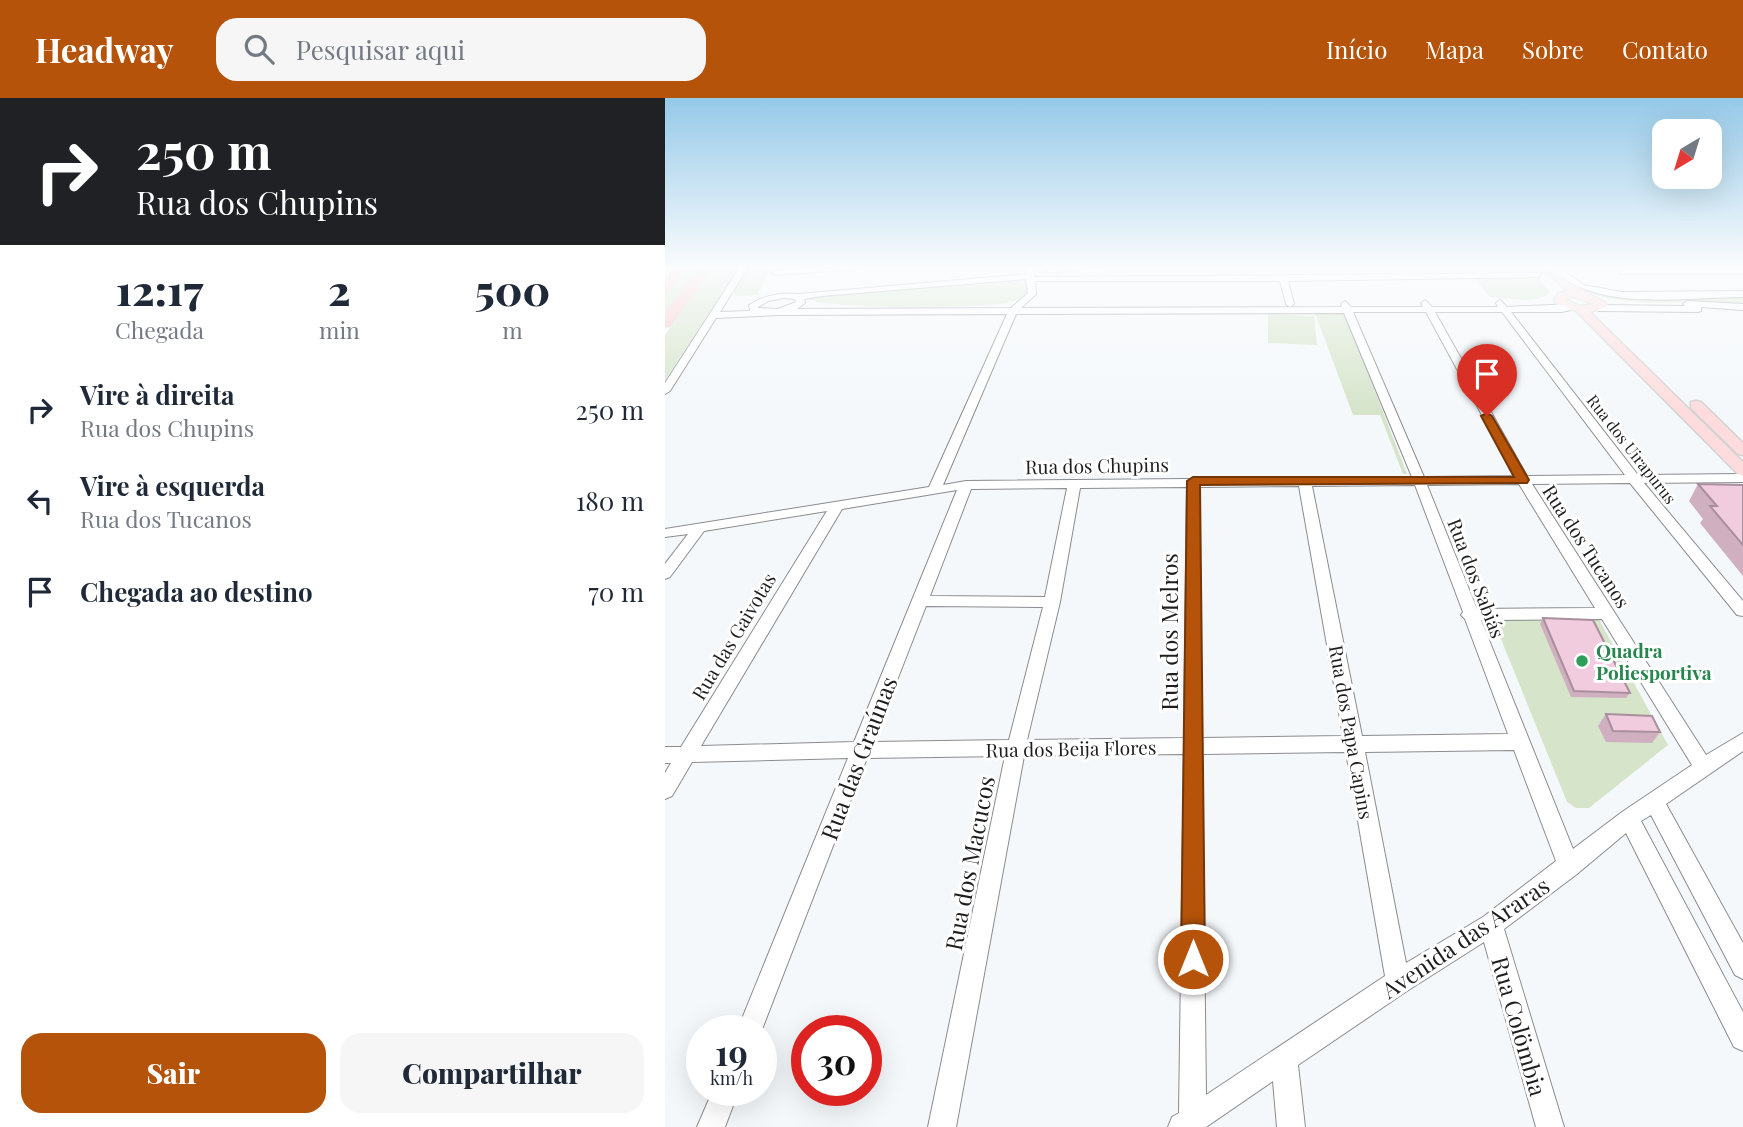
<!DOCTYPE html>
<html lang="pt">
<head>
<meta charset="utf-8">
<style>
  :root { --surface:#fff; --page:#f6f6f7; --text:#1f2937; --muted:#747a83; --accent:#b45309 }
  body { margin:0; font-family:"Playfair Display",serif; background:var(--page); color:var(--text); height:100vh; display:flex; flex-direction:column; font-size:26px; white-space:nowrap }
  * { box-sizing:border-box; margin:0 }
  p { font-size:23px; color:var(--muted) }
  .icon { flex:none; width:38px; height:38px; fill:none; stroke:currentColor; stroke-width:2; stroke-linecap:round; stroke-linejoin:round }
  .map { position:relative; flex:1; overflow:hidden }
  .drawer { display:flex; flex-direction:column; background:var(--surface); width:665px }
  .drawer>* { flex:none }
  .guide { background:#202124; color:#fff; overflow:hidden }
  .needle { width:46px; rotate:218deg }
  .tools { position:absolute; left:987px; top:21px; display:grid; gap:14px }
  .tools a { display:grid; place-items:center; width:70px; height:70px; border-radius:14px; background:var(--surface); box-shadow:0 7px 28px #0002; font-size:35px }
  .speed { position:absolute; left:21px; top:917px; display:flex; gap:14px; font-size:35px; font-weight:700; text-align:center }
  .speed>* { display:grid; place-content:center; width:91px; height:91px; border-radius:50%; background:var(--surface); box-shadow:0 7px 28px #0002; line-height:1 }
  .speed small { font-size:18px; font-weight:400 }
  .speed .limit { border:10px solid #d22; background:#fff; color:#111 }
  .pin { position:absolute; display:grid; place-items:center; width:60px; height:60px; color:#fff; margin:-72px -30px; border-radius:50% 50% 50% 0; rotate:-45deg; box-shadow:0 0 7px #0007 }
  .pin .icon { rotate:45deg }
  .me { position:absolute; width:77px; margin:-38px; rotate:0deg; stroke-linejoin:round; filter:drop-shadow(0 0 5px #0008) }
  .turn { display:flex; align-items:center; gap:24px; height:147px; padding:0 21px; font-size:32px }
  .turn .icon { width:91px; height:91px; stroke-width:2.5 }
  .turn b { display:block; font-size:49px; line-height:60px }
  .eta { display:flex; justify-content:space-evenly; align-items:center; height:119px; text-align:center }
  .eta b { font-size:42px; font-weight:800; line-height:49px }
  .button { display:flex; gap:14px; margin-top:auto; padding:14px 21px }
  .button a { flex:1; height:80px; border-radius:21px; background:var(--accent); color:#fff; font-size:28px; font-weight:800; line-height:80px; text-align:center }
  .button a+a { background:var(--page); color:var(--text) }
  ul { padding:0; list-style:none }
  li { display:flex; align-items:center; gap:21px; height:91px; padding:0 21px }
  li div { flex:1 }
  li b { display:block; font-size:26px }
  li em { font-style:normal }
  header { display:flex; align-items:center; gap:42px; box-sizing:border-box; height:98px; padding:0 35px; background:var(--accent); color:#fff }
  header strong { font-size:33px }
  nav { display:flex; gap:38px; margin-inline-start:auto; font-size:24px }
  .search { width:490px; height:63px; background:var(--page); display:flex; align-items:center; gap:18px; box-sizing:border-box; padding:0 24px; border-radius:21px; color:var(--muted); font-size:26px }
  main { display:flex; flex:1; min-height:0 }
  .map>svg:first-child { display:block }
  .green { fill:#d6e4ca }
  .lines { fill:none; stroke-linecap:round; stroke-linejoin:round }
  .minor-casing { stroke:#8a8c8f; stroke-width:2 }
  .major-casing { stroke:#d2d2d2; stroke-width:3 }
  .highway-casing { stroke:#d2d2d2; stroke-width:2 }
  .minor { fill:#fff; fill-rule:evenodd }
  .major { fill:#fedcdd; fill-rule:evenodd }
  .highway { fill:#fec5c6; fill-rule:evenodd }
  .wall { fill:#cfafc0 }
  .building { fill:#f1ccdf; stroke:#a98f9c; stroke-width:2 }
  .route { fill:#b45309; stroke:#753606; stroke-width:2 }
  .leisure-dot { fill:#2e9e5b; stroke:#fff; stroke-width:2.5 }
  .labels { text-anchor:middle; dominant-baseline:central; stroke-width:6; stroke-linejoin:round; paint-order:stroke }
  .far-street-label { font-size:16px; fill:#1e1e1f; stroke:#fff }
  .street-label { font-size:19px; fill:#1e1e1f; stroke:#fff }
  .leisure-label { font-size:19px; font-weight:bold; fill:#27864d; stroke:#fff; text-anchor:start }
  .near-street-label { font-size:23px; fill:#1e1e1f; stroke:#fff }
</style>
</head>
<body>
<header>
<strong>Headway</strong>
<div class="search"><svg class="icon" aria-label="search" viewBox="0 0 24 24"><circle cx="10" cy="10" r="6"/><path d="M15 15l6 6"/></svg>Pesquisar aqui</div>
<nav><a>Início</a><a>Mapa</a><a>Sobre</a><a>Contato</a></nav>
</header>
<main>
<section class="drawer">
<div class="guide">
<div class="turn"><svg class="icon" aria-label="right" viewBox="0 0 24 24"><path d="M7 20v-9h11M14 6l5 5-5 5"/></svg><div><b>250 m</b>Rua dos Chupins</div></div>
</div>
<div class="eta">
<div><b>12:17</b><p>Chegada</p></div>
<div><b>2</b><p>min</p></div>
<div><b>500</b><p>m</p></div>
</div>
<ul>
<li><svg class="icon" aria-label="right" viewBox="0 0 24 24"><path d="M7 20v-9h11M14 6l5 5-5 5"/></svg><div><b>Vire à direita</b><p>Rua dos Chupins</p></div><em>250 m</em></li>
<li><svg class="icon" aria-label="left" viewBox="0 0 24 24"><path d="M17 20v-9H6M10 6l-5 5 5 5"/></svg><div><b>Vire à esquerda</b><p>Rua dos Tucanos</p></div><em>180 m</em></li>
<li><svg class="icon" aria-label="arrive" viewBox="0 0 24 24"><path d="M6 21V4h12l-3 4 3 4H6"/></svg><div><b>Chegada ao destino</b></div><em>70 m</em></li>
</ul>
<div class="button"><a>Sair</a><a>Compartilhar</a></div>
</section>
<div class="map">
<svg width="1078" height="1029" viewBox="0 0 1078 1029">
  <rect width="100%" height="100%" fill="#f5f8fb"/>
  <!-- green -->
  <g class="green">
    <polygon points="20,169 35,169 0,215 0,194"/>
    <polygon points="49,169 74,169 0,282 0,237"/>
    <polygon points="84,169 107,169 92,197 71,198 68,194"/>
    <path d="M882,169H887L911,189L940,197L1078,199V208C1012,198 934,220 882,169Z"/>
    <path d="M872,178L885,194C874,207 841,200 825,199L809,180Z"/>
    <path d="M361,180L363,194L360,198C352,203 344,205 335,206C305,209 165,212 143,201L150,197Z"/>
    <polygon points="674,214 681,218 742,376 738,376 715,317 688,317 650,215"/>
    <polygon points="603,216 649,218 652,247 603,245"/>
    <polygon points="932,518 1003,647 924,710 911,710 902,704 827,519"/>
  </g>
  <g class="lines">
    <!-- minor casing -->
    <g class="minor-casing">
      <g id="minor">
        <path d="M75,169H83L55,214L85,213L84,207C100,197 115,194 134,196L361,176L360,169H368L370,179L877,175L874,179L623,183L629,206L625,209L621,206L615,183H370L371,196L356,210L677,209L676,206L680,203L686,209H758L756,205L760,202L767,209H833L831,205L835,202L842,209L907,206L910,207V211L897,214H846L973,377L1078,376V384L979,385L1078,503V518L1072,517L965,385L867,386L1041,657L1078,635V653L1001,706L1078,845V881L1070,877L986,717L976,723L1078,914V953L1069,949L961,735L912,776L839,831L899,1029H871L819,844L742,893L633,967L640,1029H612L608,983L541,1029H503L507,1019L514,1015L519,656L359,658L291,1029H263L340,658L202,660L96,934L72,933L183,660L27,664L7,698L0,701V675L6,665H0V649H16L162,413L39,433L5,479L0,481V466L23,436L0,439V431L264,389L342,216L114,217L51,220L5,293L0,296V285ZM361,181L363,195L346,210L132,211L140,205L139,201L157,198ZM119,200L130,201L131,204L113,211L92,210L103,203ZM688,214H761L850,378L759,379ZM770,214H837L960,377L862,378ZM679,215L747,379L301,383L278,387L351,216ZM854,386L930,510L812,511L762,387ZM750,387L798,514L796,517L800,521L843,636L697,638L647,388ZM634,388L678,638L537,640L534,389ZM522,389L519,640L362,642L395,504L415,390ZM402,390L380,499L265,498L306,391ZM292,392L189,644L36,648L177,411ZM261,508L378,509L344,642L208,644ZM937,521L1027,667L957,714L908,751L816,522ZM849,652L891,763L818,819L741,865L700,654ZM681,654L720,878L541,997L537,656Z"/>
        <polygon points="164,169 198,169 194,171 111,177 107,175 111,173"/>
        <polygon points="405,169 434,169 384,175 380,173"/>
        <path d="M886,169H894L919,187L956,194L1078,193V199C1022,199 926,215 886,169Z"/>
        <polygon points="957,172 1078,172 1078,176 954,176"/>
        <polygon points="1022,203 1078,206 1078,212 1036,209 1036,213 1033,214 934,213 930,210 934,207 1020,208 1018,206"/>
        <polygon points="48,992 74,992 60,1029 32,1029"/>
      </g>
    </g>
    <!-- major casing -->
    <g class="major-casing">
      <g id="major">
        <path d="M874,169H884L903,185L941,205V209L925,214L1078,364V378L1073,376L911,213L890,204L889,202L894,195L903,193ZM909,199L930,206L915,208L900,201Z"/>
        <polygon points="1031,303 1036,304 1078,345 1078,357 1073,356 1026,310 1026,304"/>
      </g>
    </g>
    <!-- highway casing -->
    <g class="highway-casing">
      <g id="highway">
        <polygon points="12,169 24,169 4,193 0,194 0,182"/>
        <polygon points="36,169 48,169 5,228 0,229 0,216"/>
      </g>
    </g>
    <!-- minor -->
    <use href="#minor" class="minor"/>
    <!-- major -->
    <use href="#major" class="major"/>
    <!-- highway -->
    <use href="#highway" class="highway"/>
  </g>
  <!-- wall -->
  <g class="wall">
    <polygon points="1033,386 1078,387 1078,478 1035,425 1038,421 1024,403"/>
    <polygon points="878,520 965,595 961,600 906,599 875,526"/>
    <polygon points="941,616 995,634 987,645 941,644 933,628"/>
  </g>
  <!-- building -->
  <g class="building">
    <polygon points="1033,386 1078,387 1078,447 1045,408 1052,408"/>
    <polygon points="878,520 928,522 965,595 909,593"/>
    <polygon points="941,616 987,618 995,634 948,633"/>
  </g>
  <!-- sky -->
  <linearGradient id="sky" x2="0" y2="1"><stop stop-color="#95c9e8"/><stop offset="0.54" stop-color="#fafcfd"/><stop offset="1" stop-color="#fafcfd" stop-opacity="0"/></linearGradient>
  <rect width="1078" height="313" fill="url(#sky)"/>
  <!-- route -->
  <polygon class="route" points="822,315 827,318 864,382 862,385 535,387 540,861 536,869 528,873 519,869 516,861 522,383 528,379 849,379 816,318"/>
  <!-- markers -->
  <circle class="leisure-dot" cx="917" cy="563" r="7"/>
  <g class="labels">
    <!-- far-street labels -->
    <g class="far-street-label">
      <text transform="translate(967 351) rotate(52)">Rua dos Uirapurus</text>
    </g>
    <!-- street labels -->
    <g class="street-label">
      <text transform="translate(432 367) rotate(-1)">Rua dos Chupins</text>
      <text transform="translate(922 448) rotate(57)">Rua dos Tucanos</text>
      <text transform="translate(812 480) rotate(69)">Rua dos Sabiás</text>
      <text transform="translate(68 538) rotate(-59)">Rua das Gaivotas</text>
      <text transform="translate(687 634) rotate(80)">Rua dos Papa Capins</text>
      <text transform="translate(406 650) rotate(-1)">Rua dos Beija Flores</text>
    </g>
    <!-- leisure labels -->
    <g class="leisure-label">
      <text x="931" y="552">Quadra<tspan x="931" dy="22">Poliesportiva</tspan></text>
    </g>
    <!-- near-street labels -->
    <g class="near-street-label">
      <text transform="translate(503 534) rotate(-90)">Rua dos Melros</text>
      <text transform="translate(193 660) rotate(-69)">Rua das Graúnas</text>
      <text transform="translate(304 765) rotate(-79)">Rua dos Macucos</text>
      <text transform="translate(800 839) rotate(-34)">Avenida das Araras</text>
      <text transform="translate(855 928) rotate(74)">Rua Colömbia</text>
    </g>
  </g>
</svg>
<div class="tools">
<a><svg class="needle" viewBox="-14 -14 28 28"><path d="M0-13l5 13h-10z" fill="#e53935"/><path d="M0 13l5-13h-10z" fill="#747a83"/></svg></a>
</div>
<div class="speed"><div>19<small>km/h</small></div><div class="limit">30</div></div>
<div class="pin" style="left:822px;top:318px;background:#d93025"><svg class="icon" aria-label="arrive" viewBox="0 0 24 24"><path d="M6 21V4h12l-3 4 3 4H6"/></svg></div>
<svg class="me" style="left:528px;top:861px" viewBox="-20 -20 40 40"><circle r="17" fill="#b45309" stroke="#fff" stroke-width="3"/><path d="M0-11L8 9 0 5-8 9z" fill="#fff"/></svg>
</div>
</main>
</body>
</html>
